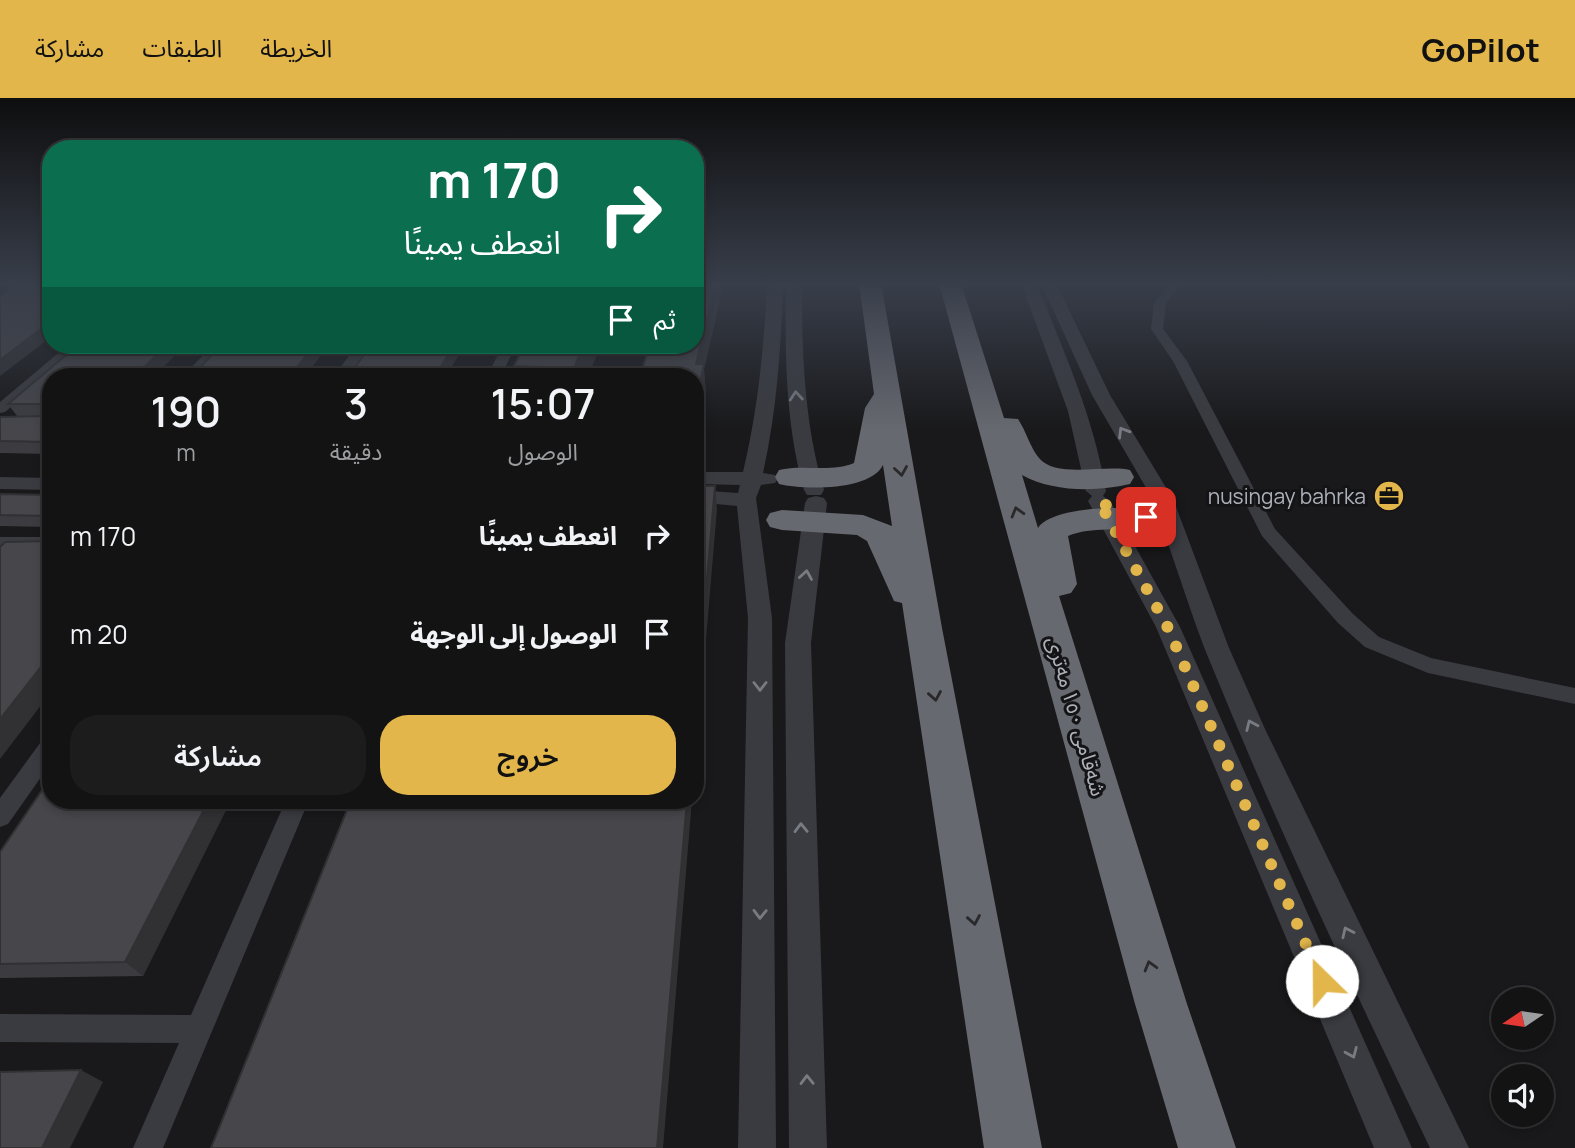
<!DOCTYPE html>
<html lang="ar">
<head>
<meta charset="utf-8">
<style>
  :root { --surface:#131314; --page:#1c1c1d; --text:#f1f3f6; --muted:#9d9ea0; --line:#323234; --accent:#e2b64a }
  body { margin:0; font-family:Manrope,"Noto Sans Arabic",sans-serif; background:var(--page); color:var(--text); direction:rtl; height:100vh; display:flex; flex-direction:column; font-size:26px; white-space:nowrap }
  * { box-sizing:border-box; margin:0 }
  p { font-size:23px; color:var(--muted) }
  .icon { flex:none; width:38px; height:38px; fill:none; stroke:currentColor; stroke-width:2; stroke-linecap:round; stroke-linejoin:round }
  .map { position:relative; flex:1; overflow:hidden; direction:ltr }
  .drawer { position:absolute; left:42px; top:270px; width:662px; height:441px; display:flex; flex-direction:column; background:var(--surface); border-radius:28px; box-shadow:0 4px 10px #0003,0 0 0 2px var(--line); direction:rtl }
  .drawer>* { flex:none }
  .hud { position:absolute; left:42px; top:42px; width:662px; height:214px; border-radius:28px; box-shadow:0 4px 10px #0003,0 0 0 2px var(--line); direction:rtl; background:#0b6e4f; color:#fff; overflow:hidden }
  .needle { width:46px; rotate:257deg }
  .buttons { position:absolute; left:1491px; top:889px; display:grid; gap:14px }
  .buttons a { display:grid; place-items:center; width:63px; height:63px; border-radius:50%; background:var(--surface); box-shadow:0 4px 10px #0003,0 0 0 2px var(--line); font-size:35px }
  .pin { position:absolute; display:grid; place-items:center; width:60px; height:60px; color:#fff; margin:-30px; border-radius:14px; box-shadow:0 4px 10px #0006 }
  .me { position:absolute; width:77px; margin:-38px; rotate:337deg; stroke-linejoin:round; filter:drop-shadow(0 0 5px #0008) }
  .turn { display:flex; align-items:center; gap:24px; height:147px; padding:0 28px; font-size:32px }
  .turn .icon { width:91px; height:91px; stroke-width:2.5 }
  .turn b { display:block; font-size:49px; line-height:60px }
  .then { display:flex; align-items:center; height:66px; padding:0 28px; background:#0003; gap:14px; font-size:26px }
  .eta { display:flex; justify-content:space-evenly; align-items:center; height:119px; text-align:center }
  .eta b { font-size:42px; font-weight:600; line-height:49px }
  .action { display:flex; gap:14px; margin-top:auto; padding:14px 28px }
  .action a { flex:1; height:80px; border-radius:28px; background:var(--accent); color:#111; font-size:28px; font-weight:600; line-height:80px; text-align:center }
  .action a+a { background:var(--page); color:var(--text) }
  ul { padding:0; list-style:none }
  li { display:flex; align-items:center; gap:21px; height:98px; padding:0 28px }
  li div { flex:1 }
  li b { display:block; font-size:26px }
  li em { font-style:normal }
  header { display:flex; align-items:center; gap:42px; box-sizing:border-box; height:98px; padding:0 35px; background:var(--accent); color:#111 }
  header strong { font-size:33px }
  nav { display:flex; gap:38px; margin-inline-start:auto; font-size:24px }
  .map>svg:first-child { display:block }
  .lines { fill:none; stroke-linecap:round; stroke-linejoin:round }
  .minor { fill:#3a3b40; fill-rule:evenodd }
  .tertiary { fill:#3a3b40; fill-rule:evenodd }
  .motorway { fill:#676970; fill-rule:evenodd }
  .wall { fill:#3c3c40 }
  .shaded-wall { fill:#313134 }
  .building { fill:#46464b; stroke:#313134; stroke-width:2 }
  .oneway { stroke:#797b83 }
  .oneway2 { stroke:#29292c }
  .route { stroke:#e2b64a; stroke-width:12; stroke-dasharray:0 21.6 }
  .labels { text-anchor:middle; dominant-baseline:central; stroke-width:6; stroke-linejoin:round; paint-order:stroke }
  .poi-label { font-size:21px; fill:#adb0b9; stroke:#141416; text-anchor:end }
  .street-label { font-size:21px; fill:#adb0b9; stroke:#141416 }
</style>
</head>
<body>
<header>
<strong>GoPilot</strong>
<nav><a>الخريطة</a><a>الطبقات</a><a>مشاركة</a></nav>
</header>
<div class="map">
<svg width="1575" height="1050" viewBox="0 0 1575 1050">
  <rect width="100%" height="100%" fill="#19191b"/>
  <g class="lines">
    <!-- minor -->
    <g class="minor">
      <polygon points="1170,185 1182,185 1166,205 1163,231 1187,263 1275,431 1352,515 1379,539 1431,560 1575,590 1575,606 1428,575 1365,549 1338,525 1262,438 1173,263 1151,231 1154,205"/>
      <polygon points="68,247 83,247 5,314 0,315 0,304"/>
      <polygon points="213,247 227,247 198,278 183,278"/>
      <polygon points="357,247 371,247 348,278 334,278"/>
      <polygon points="503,247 516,247 501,278 487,278"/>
      <rect x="0" y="439" width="51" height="12"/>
      <polygon points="51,638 51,665 8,726 0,729 0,700 43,641"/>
      <polygon points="286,702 309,702 163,1050 133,1050 179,945 0,944 0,916 191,917"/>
    </g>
    <!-- tertiary -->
    <g class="tertiary">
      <path d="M767,185H783C781,250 777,311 763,375L775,377L778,381L775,385L761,387L756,400L772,520L776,1050H738L748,520L737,408L695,404V392L738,395L740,387L695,386V374H743C758,311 764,250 767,185Z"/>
      <path d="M786,185H802C802,256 804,324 824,392L821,397H807L804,392C785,324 785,255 786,185Z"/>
      <path d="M1021,185H1036C1064,253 1094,320 1106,393L1103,398L1110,403L1180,529L1412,1050H1374L1156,529L1088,403L1092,398L1086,393L1068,313Z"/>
      <polygon points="1041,185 1056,185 1110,297 1168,393 1165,398 1151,398 1148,393 1092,297"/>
      <polygon points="0,379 51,380 51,392 0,391"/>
      <polygon points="816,398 824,400 827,405 811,545 827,1050 789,1050 785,545 805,405 808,400"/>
      <path d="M1164,399L1172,401L1175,406L1229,550L1265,631L1469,1050H1430C1354,892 1279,733 1213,571C1190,517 1175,460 1153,406L1156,401Z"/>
    </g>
    <!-- motorway -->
    <g class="motorway">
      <path d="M859,185H881L942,530L1042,1050H984L902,505L894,503L867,443L857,437L782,432L770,429L766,422L770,415L782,412L863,417L892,428L883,367C870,393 804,392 779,386L775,379L779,372C803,366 831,375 854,365L865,310L874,296Z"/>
      <path d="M939,185H961L1004,320L1018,321C1026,333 1030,349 1039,360C1056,381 1106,366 1130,372L1134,379L1130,386C1096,394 1052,394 1022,377L1038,430C1051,409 1125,407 1146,413L1151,420L1146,427C1121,434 1092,428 1068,438L1077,486L1071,495L1059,498L1187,906L1236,1050H1178L1135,906Z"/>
    </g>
  </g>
  <!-- wall -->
  <g class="wall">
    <polygon points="78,247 185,247 154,278 51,278 51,356 0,355 0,319 17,318 8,306"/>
    <polygon points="647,247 695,247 704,272 706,297 696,343 695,343 695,278 648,254"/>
    <polygon points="596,258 588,278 517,278 514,268"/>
    <polygon points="0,396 51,397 51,429 0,428"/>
    <polygon points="51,702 231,702 143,878 0,880 0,754"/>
  </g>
  <!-- shaded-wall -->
  <g class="shaded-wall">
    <polygon points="716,185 724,185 704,272 706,297 696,343 695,328 696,266"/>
    <polygon points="51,223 51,239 0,278 0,262"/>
    <polygon points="167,247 185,247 154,278 135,278"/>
    <polygon points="315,247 329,247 305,278 290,278"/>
    <polygon points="454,247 465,247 446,278 435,278"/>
    <polygon points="583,247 594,247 596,258 588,278 575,278 574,270"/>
    <polygon points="715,388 717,411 695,672 695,618"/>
    <polygon points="51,556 51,594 0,661 0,621"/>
    <polygon points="209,702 231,702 143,878 125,864"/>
    <polygon points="687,702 692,702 663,1050 657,1050"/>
    <polygon points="81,972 103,984 70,1050 42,1050"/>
  </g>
  <!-- building -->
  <g class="building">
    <polygon points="18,185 51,185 51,223 0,262 0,198"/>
    <polygon points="695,185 716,185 696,266 704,266 695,306 695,278 640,278 650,247 695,247"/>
    <polygon points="78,247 167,247 135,278 51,278 51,344 0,343 0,319 44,318 45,309 42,306 8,306"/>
    <polygon points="221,247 315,247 290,278 192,278"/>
    <polygon points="371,247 454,247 435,278 349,278"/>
    <polygon points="525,247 583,247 574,270 514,268"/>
    <polygon points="695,388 715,388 695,618"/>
    <polygon points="0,396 51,397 51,418 0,417"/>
    <polygon points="51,443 51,556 0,621 0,449 5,444"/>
    <polygon points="51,679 51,702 209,702 125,864 0,866 0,754"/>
    <polygon points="351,702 687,702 657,1050 211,1050"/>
    <polygon points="81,972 42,1050 0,1050 0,974"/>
  </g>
  <!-- one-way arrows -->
  <defs><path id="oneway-chevron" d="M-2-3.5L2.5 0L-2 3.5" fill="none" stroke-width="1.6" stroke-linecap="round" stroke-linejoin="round" transform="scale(1.75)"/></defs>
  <g class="oneway">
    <use href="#oneway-chevron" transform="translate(796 298) rotate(-95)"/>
    <use href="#oneway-chevron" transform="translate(1123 334) rotate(-121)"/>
    <use href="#oneway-chevron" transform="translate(806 477) rotate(-81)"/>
    <use href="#oneway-chevron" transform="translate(760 588) rotate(90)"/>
    <use href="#oneway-chevron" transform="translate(1251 627) rotate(-114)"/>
    <use href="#oneway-chevron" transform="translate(801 730) rotate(-91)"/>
    <use href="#oneway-chevron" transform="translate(760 816) rotate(91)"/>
    <use href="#oneway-chevron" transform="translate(1347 834) rotate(-115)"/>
    <use href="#oneway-chevron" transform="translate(1352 955) rotate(67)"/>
    <use href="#oneway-chevron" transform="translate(807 982) rotate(-91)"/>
  </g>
  <g class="oneway2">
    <use href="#oneway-chevron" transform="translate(901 373) rotate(81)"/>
    <use href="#oneway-chevron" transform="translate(1017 414) rotate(-106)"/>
    <use href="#oneway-chevron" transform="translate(935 598) rotate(80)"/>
    <use href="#oneway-chevron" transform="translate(974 822) rotate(80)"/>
    <use href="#oneway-chevron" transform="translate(1150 868) rotate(-106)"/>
  </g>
  <!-- sky -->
  <linearGradient id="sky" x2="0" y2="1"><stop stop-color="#0e0e0f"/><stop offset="0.56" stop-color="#383e4a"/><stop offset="1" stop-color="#383e4a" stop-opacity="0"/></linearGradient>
  <rect width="1575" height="332" fill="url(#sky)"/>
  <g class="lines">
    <!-- route -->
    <polyline class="route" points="1146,419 1124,418 1099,403 1168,530 1322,883"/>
  </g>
  <!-- icons -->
  <defs>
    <g id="office-disc" transform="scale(1.575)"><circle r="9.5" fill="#e2b64a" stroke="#141416"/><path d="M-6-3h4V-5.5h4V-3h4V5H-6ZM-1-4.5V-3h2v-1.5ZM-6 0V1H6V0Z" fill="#111"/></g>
  </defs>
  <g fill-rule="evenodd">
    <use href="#office-disc" x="1389" y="398"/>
  </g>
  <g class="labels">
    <!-- poi labels -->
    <g class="poi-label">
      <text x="1366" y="398">nusingay bahrka</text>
    </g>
    <!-- street labels -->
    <g class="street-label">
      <text transform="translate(1077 618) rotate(74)">شەقامی ١٥٠ مەتری</text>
    </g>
  </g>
</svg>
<div class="buttons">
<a><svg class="needle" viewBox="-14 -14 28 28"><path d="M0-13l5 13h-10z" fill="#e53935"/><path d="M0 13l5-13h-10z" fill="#9d9ea0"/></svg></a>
<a><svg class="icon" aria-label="sound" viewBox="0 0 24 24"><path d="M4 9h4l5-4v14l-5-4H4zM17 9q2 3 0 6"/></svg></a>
</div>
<div class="pin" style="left:1146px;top:419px;background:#d93025"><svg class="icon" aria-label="arrive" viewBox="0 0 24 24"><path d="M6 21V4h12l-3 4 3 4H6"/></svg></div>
<svg class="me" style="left:1322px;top:883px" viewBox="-20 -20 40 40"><circle r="19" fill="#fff"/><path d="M0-13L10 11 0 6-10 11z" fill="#e2b64a"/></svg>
<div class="hud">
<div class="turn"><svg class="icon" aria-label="right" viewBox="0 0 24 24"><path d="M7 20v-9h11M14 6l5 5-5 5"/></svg><div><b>170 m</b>انعطف يمينًا</div></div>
<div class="then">ثم<svg class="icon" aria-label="arrive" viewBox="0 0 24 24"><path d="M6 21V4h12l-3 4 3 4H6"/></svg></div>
</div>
<section class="drawer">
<div class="eta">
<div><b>15:07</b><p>الوصول</p></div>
<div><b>3</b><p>دقيقة</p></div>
<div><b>190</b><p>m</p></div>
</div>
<ul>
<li><svg class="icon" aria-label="right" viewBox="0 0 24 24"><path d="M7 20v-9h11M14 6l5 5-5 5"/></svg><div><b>انعطف يمينًا</b></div><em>170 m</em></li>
<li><svg class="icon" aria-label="arrive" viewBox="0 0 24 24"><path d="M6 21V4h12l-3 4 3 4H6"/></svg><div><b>الوصول إلى الوجهة</b></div><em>20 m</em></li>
</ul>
<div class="action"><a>خروج</a><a>مشاركة</a></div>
</section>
</div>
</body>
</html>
